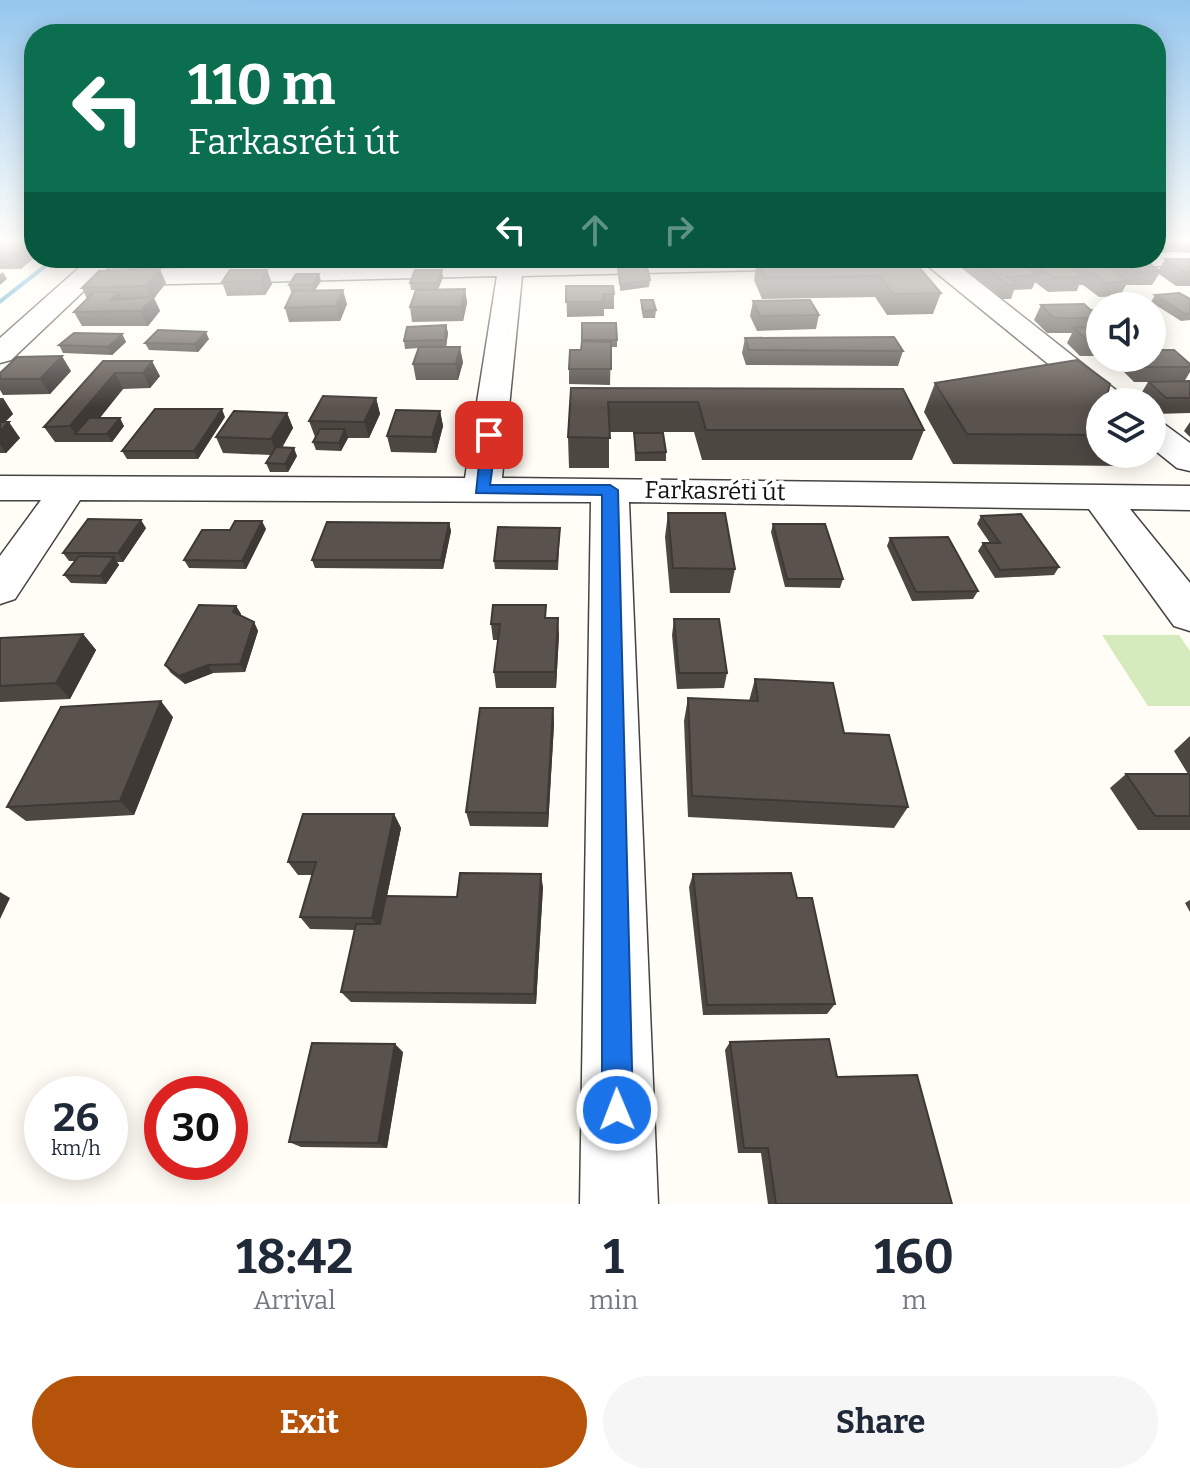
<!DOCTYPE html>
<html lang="en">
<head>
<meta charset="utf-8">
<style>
  :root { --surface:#fff; --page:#f6f6f7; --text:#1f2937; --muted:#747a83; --accent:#b45309 }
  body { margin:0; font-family:Bitter,serif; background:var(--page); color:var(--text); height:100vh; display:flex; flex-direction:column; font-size:30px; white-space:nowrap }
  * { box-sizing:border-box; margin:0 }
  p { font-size:26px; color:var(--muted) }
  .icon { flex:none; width:44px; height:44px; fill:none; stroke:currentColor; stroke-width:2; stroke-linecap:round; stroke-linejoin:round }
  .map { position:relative; height:1204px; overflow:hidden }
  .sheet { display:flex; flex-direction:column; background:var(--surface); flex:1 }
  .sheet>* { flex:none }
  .guide { position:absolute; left:24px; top:24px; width:1142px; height:244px; border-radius:32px; box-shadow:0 4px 20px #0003; background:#0b6e4f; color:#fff; overflow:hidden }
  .fabs { position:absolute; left:1086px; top:292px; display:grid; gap:16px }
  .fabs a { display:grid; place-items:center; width:80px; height:80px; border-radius:50%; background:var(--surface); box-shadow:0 4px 20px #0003; font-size:40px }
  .speed { position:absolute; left:24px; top:1076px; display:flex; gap:16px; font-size:40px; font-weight:700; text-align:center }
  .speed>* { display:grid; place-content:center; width:104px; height:104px; border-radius:50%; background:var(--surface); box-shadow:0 4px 20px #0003; line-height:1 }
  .speed small { font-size:20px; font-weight:400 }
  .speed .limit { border:12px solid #d22; background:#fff; color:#111 }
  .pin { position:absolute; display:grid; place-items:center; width:68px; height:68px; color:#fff; margin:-34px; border-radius:16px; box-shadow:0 4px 12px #0006 }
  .me { position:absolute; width:88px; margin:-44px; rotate:359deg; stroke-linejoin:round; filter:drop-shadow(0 0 6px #0008) }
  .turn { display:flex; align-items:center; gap:28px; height:168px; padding:0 32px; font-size:36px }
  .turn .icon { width:104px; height:104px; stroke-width:2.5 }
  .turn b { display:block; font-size:56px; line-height:68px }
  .lanes { display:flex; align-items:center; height:76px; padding:0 32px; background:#0003; justify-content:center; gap:40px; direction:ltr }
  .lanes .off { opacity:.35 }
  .eta { display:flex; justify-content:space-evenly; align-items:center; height:136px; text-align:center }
  .eta b { font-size:48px; font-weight:700; line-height:56px }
  .action { display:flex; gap:16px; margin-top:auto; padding:16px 32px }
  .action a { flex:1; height:92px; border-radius:48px; background:var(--accent); color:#fff; font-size:32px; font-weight:700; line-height:92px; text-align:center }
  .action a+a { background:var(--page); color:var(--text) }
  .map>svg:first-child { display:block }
  .green { fill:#d5ebbd }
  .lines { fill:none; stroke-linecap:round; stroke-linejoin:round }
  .stream { fill:#3f96cf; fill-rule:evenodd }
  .minor-casing { stroke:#444; stroke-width:3 }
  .minor { fill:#fff; fill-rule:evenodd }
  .wall { fill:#4d4742 }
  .shaded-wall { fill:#3f3936 }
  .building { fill:#5a524d; stroke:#3f3936; stroke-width:2 }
  .route { fill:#1a73e8; stroke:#114b97; stroke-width:2 }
  .labels { text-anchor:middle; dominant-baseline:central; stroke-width:8; stroke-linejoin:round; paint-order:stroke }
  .street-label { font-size:24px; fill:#111; stroke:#fff }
</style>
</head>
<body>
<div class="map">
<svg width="1190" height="1204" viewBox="0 0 1190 1204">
  <rect width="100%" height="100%" fill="#fffdf5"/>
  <!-- green -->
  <polygon class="green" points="1102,635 1179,635 1190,651 1190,706 1148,706"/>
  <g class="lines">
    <!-- stream -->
    <polygon class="stream" points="52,258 59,258 0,304 0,299"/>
    <!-- minor casing -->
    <g class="minor-casing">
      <g id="minor">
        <polygon points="1156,252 1190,252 1190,266 959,266 1131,402 1100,402 1100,406 928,266 522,276 502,478 1190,486 1190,510 1130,509 1190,583 1190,631 1174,626 1089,509 629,502 658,1204 580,1204 591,502 80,500 15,599 0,604 0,556 41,500 0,500 0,476 465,478 497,276 89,286 11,360 0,363 0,338 90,258 116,258 105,270 499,261 500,258 1156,258"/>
        <polygon points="1152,421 1164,424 1190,443 1190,471 1177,468 1152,448"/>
      </g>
    </g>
    <!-- minor -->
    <use href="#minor" class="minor"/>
  </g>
  <!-- wall -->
  <g class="wall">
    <polygon points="0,240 27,240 21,269 0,269"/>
    <polygon points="1156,240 1190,240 1190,253 1173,252 1168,249 1166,253 1156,252"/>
    <polygon points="125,258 177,258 174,262 127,263"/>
    <polygon points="229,258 307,258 305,262 231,263"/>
    <polygon points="309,258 358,258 357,260 310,261"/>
    <polygon points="403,258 474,258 404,260"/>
    <polygon points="536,258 572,258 572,259 536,260"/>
    <polygon points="911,258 941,293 933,314 887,315 875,297 762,299 754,280 757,260"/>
    <polygon points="964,258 1013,258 1015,259 1015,258 1094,258 1100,262 1102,258 1140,258 1159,270 1165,259 1190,259 1190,286 1176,286 1159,274 1152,285 1126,285 1120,296 1099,297 1083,285 1079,285 1077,291 1048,292 1035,282 1032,289 1014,290 1011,299 1003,299 961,266"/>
    <polygon points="267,270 272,284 265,295 227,296 222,282"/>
    <polygon points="443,277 438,289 465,289 467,303 463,321 412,322 410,307 415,290 411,290 410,283"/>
    <polygon points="321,281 315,290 347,304 340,321 289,322 285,308 293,292 291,292 289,285"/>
    <polygon points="166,283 154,298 160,311 148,326 82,326 74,312 87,299 82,288"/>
    <polygon points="566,286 614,294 614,309 604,309 604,316 567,317"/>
    <polygon points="1155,295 1190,299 1190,320 1181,321 1151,302"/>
    <polygon points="641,300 656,310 655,318 643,318 641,307"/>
    <polygon points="753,301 819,315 816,329 757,331 750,316"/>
    <polygon points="1041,305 1100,310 1100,356 1080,356 1067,343 1072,333 1047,333 1034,320"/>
    <polygon points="582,323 617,340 617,347 611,347 610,385 569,384 569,369 581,350"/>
    <polygon points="446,325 448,333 446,347 463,362 458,380 416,380 413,364 419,348 405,349 404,341"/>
    <polygon points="1152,331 1162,340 1156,350 1190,364 1190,372 1184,382 1190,381 1190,413 1155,414 1152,410 1152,402 1144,402 1139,397 1148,382 1134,382 1117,365 1121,358 1152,358"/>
    <polygon points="122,334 126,342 112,355 63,353 59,345"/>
    <polygon points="745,338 903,351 898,366 746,365 742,353"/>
    <polygon points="209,339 198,352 149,350 145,343"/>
    <polygon points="103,361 160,376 150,388 123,389 100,418 124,426 112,442 55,442 44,427"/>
    <polygon points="71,371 50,394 3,395 0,390 0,373"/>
    <polygon points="935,383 1100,402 1100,454 1128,454 1120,466 953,464 924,412"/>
    <polygon points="571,388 903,389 924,430 912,460 702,460 694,432 609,432 609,468 569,468 568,437"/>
    <polygon points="0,398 3,398 13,414 5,422 20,438 6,453 0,453"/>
    <polygon points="376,398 380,414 369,438 348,438 341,451 316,450 313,442 316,437 315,437 309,421"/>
    <polygon points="440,411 443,426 436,453 391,452 387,436"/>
    <polygon points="287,413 293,428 282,448 297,456 288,472 270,472 266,463 271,455 223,453 216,437"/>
    <polygon points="225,417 198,459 127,459 122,451"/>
    <polygon points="1190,422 1190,437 1184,431"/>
    <polygon points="634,433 666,452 666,461 635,461"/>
    <polygon points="668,513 735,569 730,593 670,593 665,537"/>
    <polygon points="981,516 1059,567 1054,575 995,578 978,551 983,543 990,543 977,524"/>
    <polygon points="449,523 451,531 443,569 315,568 312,560"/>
    <polygon points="773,524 843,579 840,588 785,587 771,532"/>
    <polygon points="146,528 123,562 117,562 119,565 106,584 71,583 64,575 75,561 69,561 63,553"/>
    <polygon points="560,528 558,570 495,569 494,561"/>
    <polygon points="266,529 246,569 189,568 184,560"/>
    <polygon points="890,538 978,591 973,599 912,601 887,546"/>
    <polygon points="236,606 241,614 240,615 254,622 258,631 245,672 213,673 185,684 171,673 165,665"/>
    <polygon points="547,618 559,634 556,688 496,688 494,672 498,640 493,640 491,624"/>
    <polygon points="674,619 727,673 724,688 677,689 672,635"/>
    <polygon points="83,634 96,650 70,699 0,702 0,638"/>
    <polygon points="755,679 844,733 908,807 894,828 688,817 684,721 688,698 749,701"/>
    <polygon points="553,708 554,724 548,827 470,826 466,812"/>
    <polygon points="173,717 134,815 26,821 7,807"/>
    <polygon points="1190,736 1190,830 1138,830 1110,788 1126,774 1188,774 1174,751"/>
    <polygon points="394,814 401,828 387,896 457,897 543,887 536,1004 351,1002 341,992 355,930 310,929 300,917 312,875 298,875 288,862"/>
    <polygon points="693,874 797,898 835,1004 827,1014 703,1015 689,887"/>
    <polygon points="1190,900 1190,912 1185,903"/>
    <polygon points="730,1042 837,1077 952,1204 768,1204 761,1153 738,1153 725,1050"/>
    <polygon points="403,1052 387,1148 301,1147 289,1142"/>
  </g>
  <!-- shaded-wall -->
  <g class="shaded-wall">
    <polygon points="32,240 34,243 34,258 21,269 13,255"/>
    <polygon points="160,269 166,283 154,298 160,311 148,326 141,311 152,299 146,286"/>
    <polygon points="267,270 272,284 265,295 260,281"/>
    <polygon points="442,270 443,277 438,290 437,283"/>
    <polygon points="3,272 7,279 0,285 0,274"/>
    <polygon points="319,274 321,281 314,292 312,285"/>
    <polygon points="650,280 649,287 620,291 620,284"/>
    <polygon points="465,289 467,303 463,321 461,307"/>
    <polygon points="343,290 347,304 340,321 336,306"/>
    <polygon points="119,292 126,306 111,300"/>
    <polygon points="446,325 448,333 446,347 445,340"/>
    <polygon points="206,332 209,339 198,352 195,344"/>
    <polygon points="122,334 126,342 112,355 108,347"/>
    <polygon points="460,347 463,362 458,380 456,364"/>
    <polygon points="62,356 71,371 50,394 40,379"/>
    <polygon points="152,361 160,376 150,388 143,373"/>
    <polygon points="115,373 123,389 86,434 75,434 70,426"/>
    <polygon points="3,398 13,414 0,427 0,400"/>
    <polygon points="376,398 380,414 369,438 364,422"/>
    <polygon points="222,409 225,417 198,459 194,451"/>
    <polygon points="440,411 443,426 436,453 432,437"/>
    <polygon points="287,413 293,428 277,455 271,439"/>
    <polygon points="120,418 124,426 112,442 107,434"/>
    <polygon points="9,422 20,438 6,453 0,444 0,431"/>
    <polygon points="345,429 348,438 341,451 339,443"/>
    <polygon points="294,448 297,456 288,472 285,464"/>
    <polygon points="141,520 146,528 123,562 118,553"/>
    <polygon points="262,521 266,529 246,569 242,561"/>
    <polygon points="449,523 451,531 443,569 441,560"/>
    <polygon points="114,557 119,565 106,584 100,576"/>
    <polygon points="236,606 241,614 238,620 233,612"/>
    <polygon points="558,618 559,634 556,688 555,672"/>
    <polygon points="254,622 258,631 245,672 240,664"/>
    <polygon points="83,634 96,650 70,699 56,683"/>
    <polygon points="208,665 213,673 185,684 179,676"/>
    <polygon points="161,701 173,717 134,815 120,801"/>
    <polygon points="553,708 554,724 548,827 547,813"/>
    <polygon points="394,814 401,828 380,930 372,918"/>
    <polygon points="541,874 543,887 536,1004 534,994"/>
    <polygon points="0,892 10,898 0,919"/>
    <polygon points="395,1044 403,1052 387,1148 378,1143"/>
  </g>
  <!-- building -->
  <g class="building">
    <polygon points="32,240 13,255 0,255 0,241"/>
    <polygon points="1174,240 1189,240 1190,246 1177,246 1172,242"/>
    <polygon points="911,258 941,293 893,294 881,276 766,278 757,260"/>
    <polygon points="973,258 1013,258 1038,275 1007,277 1017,284 1009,285"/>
    <polygon points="1027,258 1058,258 1084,277 1054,278"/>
    <polygon points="1064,258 1094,258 1128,281 1106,283 1090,271 1083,271"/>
    <polygon points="1114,258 1140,258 1160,271 1135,272"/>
    <polygon points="1165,259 1190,259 1190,272 1184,272"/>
    <polygon points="618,267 647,267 650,280 620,284"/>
    <polygon points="160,269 146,286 82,288 99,271"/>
    <polygon points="230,270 267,270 260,281 222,282"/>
    <polygon points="415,270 442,270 437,283 410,283"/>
    <polygon points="296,274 319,274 312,285 289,285"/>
    <polygon points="566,286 613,286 614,294 603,294 604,302 566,302"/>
    <polygon points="465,289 461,307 410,307 416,290"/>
    <polygon points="343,290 336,306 285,308 293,291"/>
    <polygon points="94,292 119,292 111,300 154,297 141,311 74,312"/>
    <polygon points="1179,293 1190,299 1190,313 1185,314 1155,295"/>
    <polygon points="641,300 653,300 656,310 643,311"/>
    <polygon points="810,300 819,315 760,316 753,301"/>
    <polygon points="1084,304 1099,318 1054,318 1041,305"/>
    <polygon points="1090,310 1100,310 1100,323 1096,324 1099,318"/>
    <polygon points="582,323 616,323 617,340 582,340"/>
    <polygon points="446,325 445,340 404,341 407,327"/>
    <polygon points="1100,327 1100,341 1088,341 1074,328"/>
    <polygon points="158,330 206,332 195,344 145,343"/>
    <polygon points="1152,331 1162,340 1152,340"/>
    <polygon points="74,333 122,334 108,347 59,345"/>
    <polygon points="894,337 903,351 749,350 745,338"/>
    <polygon points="582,341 611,342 611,369 569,369 570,350 581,350"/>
    <polygon points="419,347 460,347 456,364 413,364"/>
    <polygon points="1152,350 1174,350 1190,364 1190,367 1143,367 1134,358 1152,358"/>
    <polygon points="62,356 40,379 0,379 0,373 17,357"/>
    <polygon points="1077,360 1110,384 1107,395 1113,402 1100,402 1100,435 967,434 935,383"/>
    <polygon points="103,361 152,361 143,373 115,373 70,426 44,427"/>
    <polygon points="1190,381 1190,398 1166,398 1149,382"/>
    <polygon points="571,388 903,389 924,430 706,430 698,402 608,402 610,438 568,437"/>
    <polygon points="323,396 376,398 364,422 309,421"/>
    <polygon points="155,409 222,409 194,451 122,451"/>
    <polygon points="396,410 440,411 432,437 387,436"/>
    <polygon points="234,411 287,413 271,439 216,437"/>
    <polygon points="89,418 120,418 107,434 75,434"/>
    <polygon points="0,422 9,422 0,431"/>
    <polygon points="320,429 345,429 339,443 313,442"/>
    <polygon points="634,433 663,433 666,452 636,453"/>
    <polygon points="276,447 294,448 285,464 266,463"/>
    <polygon points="668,513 725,513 735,569 673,568"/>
    <polygon points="1021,514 1059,567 1000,570 983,543 1000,543 981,516"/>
    <polygon points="88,519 141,520 118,553 63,553"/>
    <polygon points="235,521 262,521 242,561 184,560 202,530 230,530"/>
    <polygon points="327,522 449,523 441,560 312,560"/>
    <polygon points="773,524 825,524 843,579 787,579"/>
    <polygon points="498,527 560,528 557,561 494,561"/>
    <polygon points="948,537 978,591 916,592 890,538"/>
    <polygon points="79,556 114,557 100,576 64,575"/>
    <polygon points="199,605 236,606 233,612 254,622 240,664 208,665 179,676 165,665"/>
    <polygon points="493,605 546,605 545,618 558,618 555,672 494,672 500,624 491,624"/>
    <polygon points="674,619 719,619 727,673 679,673"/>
    <polygon points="83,634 56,683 0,686 0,638"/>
    <polygon points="755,679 833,683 844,733 889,735 908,807 692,796 688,698 758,701"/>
    <polygon points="161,701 120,801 7,807 61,707"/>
    <polygon points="480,708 553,708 547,813 466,812"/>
    <polygon points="1126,774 1190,774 1190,816 1155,816"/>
    <polygon points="303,814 394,814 372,918 300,917 316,862 288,862"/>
    <polygon points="460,873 541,874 534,994 341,992 356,924 380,924 386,896 457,897"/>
    <polygon points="791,873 797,898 812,898 835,1004 707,1005 693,874"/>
    <polygon points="829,1039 837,1077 917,1075 952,1204 776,1204 768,1148 744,1148 730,1042"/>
    <polygon points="312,1043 395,1044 378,1143 289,1142"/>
  </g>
  <!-- sky -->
  <linearGradient id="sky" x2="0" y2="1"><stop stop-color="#95c6ee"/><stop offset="0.59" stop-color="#fffefa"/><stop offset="1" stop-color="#fffefa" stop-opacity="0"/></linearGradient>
  <rect width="1190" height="408" fill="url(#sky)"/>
  <!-- route -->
  <polygon class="route" points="489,431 497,435 490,485 610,485 618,490 633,1110 628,1121 617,1125 607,1121 602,1110 602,495 476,493 482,435"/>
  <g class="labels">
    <!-- street labels -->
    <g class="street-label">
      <text transform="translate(715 491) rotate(1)">Farkasréti út</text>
    </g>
  </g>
</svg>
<div class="fabs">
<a><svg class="icon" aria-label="sound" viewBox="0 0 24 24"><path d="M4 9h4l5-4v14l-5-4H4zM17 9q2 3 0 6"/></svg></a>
<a><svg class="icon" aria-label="layers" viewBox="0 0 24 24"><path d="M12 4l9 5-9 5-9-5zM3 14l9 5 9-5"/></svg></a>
</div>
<div class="speed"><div>26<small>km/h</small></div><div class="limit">30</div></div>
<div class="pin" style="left:489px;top:435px;background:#d93025"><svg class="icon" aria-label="arrive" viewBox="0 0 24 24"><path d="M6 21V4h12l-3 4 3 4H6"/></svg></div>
<svg class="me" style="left:617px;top:1110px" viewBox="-20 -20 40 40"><circle r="17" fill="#1a73e8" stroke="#fff" stroke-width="3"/><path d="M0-11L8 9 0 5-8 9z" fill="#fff"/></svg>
<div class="guide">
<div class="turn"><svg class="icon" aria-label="left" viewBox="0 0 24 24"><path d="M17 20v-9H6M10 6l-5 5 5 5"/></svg><div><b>110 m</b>Farkasréti út</div></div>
<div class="lanes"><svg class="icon" aria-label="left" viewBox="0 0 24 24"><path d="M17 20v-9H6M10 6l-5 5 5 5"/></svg><svg class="icon off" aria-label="ahead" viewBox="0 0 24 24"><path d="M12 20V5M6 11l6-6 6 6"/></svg><svg class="icon off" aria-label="right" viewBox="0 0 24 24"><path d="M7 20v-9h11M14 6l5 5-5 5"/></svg></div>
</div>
</div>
<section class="sheet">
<div class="eta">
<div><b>18:42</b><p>Arrival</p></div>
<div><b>1</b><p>min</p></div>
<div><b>160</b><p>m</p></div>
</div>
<div class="action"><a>Exit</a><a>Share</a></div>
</section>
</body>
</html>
